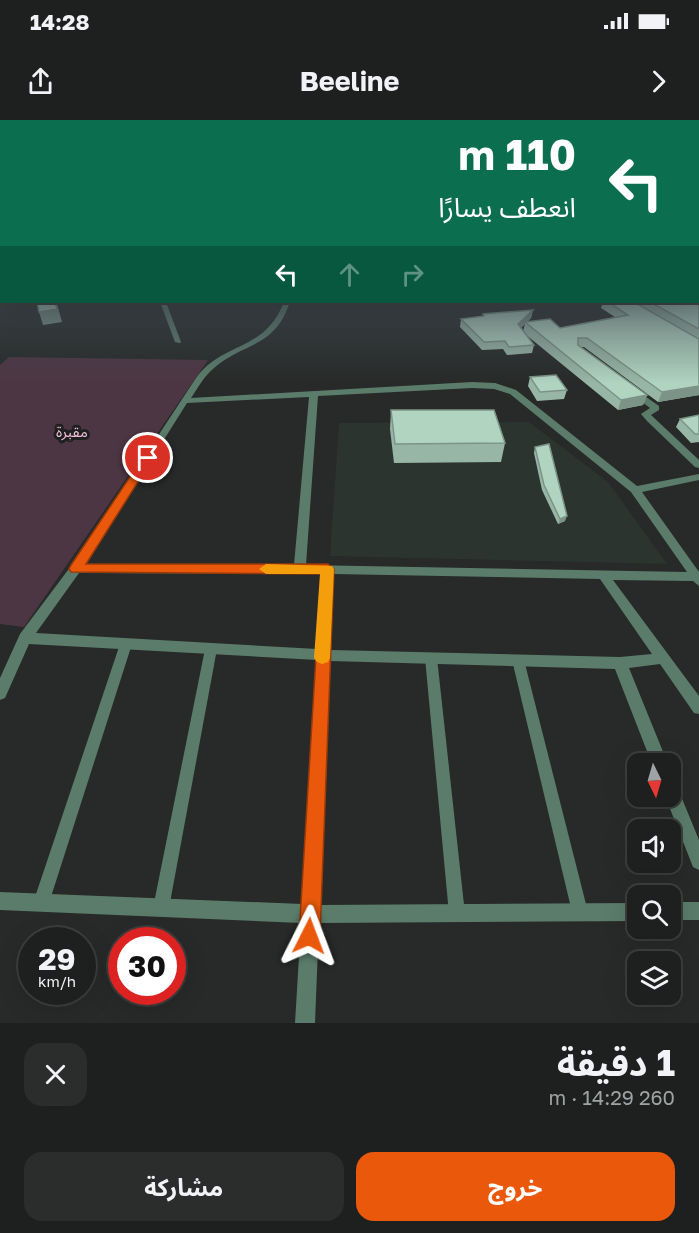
<!DOCTYPE html>
<html lang="ar">
<head>
<meta charset="utf-8">
<style>
  :root { --surface:#1d201e; --page:#2a2d2b; --text:#f1f3f6; --muted:#a0a3a4; --line:#3b3e3c; --accent:#ea580c }
  body { margin:0; font-family:"Golos Text","Noto Sans Arabic",sans-serif; background:var(--page); color:var(--text); direction:rtl; height:100vh; display:flex; flex-direction:column; font-size:22px; white-space:nowrap }
  * { box-sizing:border-box; margin:0 }
  p { font-size:20px; color:var(--muted) }
  .icon { flex:none; width:33px; height:33px; fill:none; stroke:currentColor; stroke-width:2; stroke-linecap:round; stroke-linejoin:round }
  .map { position:relative; height:903px; overflow:hidden; direction:ltr }
  .panel { display:flex; flex-direction:column; background:var(--surface); flex:1 }
  .panel>* { flex:none }
  .banner { position:absolute; left:0px; top:0px; width:699px; height:183px; box-shadow:0 6px 24px #0002,0 0 0 2px var(--line); direction:rtl; background:#0b6e4f; color:#fff; overflow:hidden }
  .needle { width:39px; rotate:175deg }
  .buttons { position:absolute; left:627px; top:633px; display:grid; gap:12px }
  .buttons a { display:grid; place-items:center; width:54px; height:54px; border-radius:12px; background:var(--surface); box-shadow:0 6px 24px #0002,0 0 0 2px var(--line); font-size:30px }
  .speed { position:absolute; left:18px; top:807px; display:flex; gap:12px; font-size:30px; font-weight:700; text-align:center }
  .speed>* { display:grid; place-content:center; width:78px; height:78px; border-radius:50%; background:var(--surface); box-shadow:0 6px 24px #0002,0 0 0 2px var(--line); line-height:1 }
  .speed small { font-size:15px; font-weight:400 }
  .speed .limit { border:9px solid #d22; background:#fff; color:#111 }
  .pin { position:absolute; display:grid; place-items:center; width:51px; height:51px; color:#fff; margin:-26px; border:3px solid #fff; border-radius:50%; box-shadow:0 2px 6px #0007 }
  .me { position:absolute; width:66px; margin:-33px; rotate:3deg; stroke-linejoin:round; filter:drop-shadow(0 0 4px #0008) }
  .turn { display:flex; align-items:center; gap:21px; height:126px; padding:0 24px; font-size:27px }
  .turn .icon { width:78px; height:78px; stroke-width:2.5 }
  .turn b { display:block; font-size:42px; line-height:51px }
  .lanes { display:flex; align-items:center; height:57px; padding:0 24px; background:#0003; justify-content:center; gap:30px; direction:ltr }
  .lanes .off { opacity:.35 }
  .round { display:grid; place-items:center; flex:none; width:63px; height:63px; border-radius:18px; background:var(--page) }
  .overview { display:flex; align-items:center; justify-content:space-between; height:102px; padding:0 24px }
  h1 { font-size:36px; font-weight:700; line-height:45px }
  .action { display:flex; gap:12px; margin-top:auto; padding:12px 24px }
  .action a { flex:1; height:69px; border-radius:18px; background:var(--accent); color:#fff; font-size:24px; font-weight:700; line-height:69px; text-align:center }
  .action a+a { background:var(--page); color:var(--text) }
  .status { display:flex; justify-content:space-between; align-items:center; height:42px; padding:0 30px; background:var(--surface); direction:ltr }
  .status svg { height:16px; fill:currentColor }
  header { display:flex; justify-content:space-between; align-items:center; height:78px; padding:0 24px; background:var(--surface); font-size:27px; font-weight:700 }
  .map>svg:first-child { display:block }
  .built { fill:#2b342f }
  .green { fill:#4d3643 }
  .lines { fill:none; stroke-linecap:round; stroke-linejoin:round }
  .service { fill:#5b7c6b; fill-rule:evenodd }
  .minor { fill:#5b7c6b; fill-rule:evenodd }
  .wall { fill:#98b6a6; fill-rule:evenodd }
  .shaded-wall { fill:#7c9487 }
  .building { fill:#b1d4c1; stroke:#7c9487; stroke-width:1.5 }
  .route { fill:#ea580c; stroke:#983908; stroke-width:1.5 }
  .slow { fill:#f59e0b }
  .labels { text-anchor:middle; dominant-baseline:central; stroke-width:6; stroke-linejoin:round; paint-order:stroke }
  .far-park-label { font-size:15px; fill:#f5bedc; stroke:#1e201f }
</style>
</head>
<body>
<div class="status"><b>14:28</b><svg viewBox="0 0 49 12"><path d="M0 12V9h3v3zM5 12V6h3v6zM10 12V3h3v9zM15 12V0h3v12zM26 1h20v11H26zM47 4h2v5h-2z"/></svg></div>
<header><svg class="icon" aria-label="forward" viewBox="0 0 24 24"><path d="M9 5l7 7-7 7"/></svg>Beeline<svg class="icon" aria-label="share" viewBox="0 0 24 24"><path d="M12 15V3M7 8l5-5 5 5M5 13v7h14v-7"/></svg></header>
<div class="map">
<svg width="699" height="903" viewBox="0 0 699 903">
  <rect width="100%" height="100%" fill="#272a28"/>
  <!-- built -->
  <polygon class="built" points="529,302 608,362 667,444 330,436 339,303"/>
  <!-- green -->
  <polygon class="green" points="9,237 208,240 24,507 0,504 0,245"/>
  <g class="lines">
    <!-- service -->
    <g class="service">
      <polygon points="160,182 166,182 181,222 180,223 175,222"/>
      <polygon points="126,519 130,521 132,524 49,783 47,789 41,791 35,789 33,783 120,524 122,521"/>
      <polygon points="211,524 215,526 217,529 169,788 167,794 161,796 155,794 153,788 205,529 207,526"/>
      <polygon points="431,533 435,535 437,538 465,794 463,800 457,802 451,800 449,794 425,538 427,535"/>
      <polygon points="518,535 522,536 524,540 588,792 586,798 580,800 574,798 572,792 512,540 514,536"/>
    </g>
    <!-- minor -->
    <g class="minor">
      <path d="M284,182H290C274,229 245,221 214,248C204,256 198,268 191,278L472,262L495,263L516,270L637,366L699,354V360L642,372L699,452V466L693,461L613,460L699,576V594L694,593L660,544L629,548L668,644H652L615,549L330,541L320,785L638,783V801L319,803L315,903H295L301,803L0,790V772L302,784L317,540L29,524L5,578L0,580V558L20,514L83,430L196,258C223,221 265,232 284,182ZM472,268L494,269L510,274L631,372L687,452L306,445L318,276ZM309,277L294,445H85L187,283ZM79,453L322,454L317,529L36,513ZM334,454L600,459L652,534L620,537L331,530Z"/>
      <polygon points="632,267 659,286 659,290 651,295 699,340 699,348 695,347 647,301 641,294 650,288 629,272 628,270"/>
      <polygon points="670,662 676,664 699,720 699,750 693,747 665,676 670,676"/>
      <rect x="670" y="782" width="29" height="18"/>
    </g>
  </g>
  <!-- wall -->
  <g class="wall">
    <path d="M698,137H699V275L658,282L584,227H581L647,275L643,285L618,290L525,214L534,225L532,233L507,235L503,229L482,230L460,207L461,199L483,196V194L533,190L531,198L527,202L560,208L615,197L601,188L603,182H698ZM525,204L523,211L521,208Z"/>
    <polygon points="530,257 567,270 564,279 537,281 528,266"/>
    <polygon points="391,290 505,323 501,342 394,343 390,309"/>
    <polygon points="699,295 699,322 691,323 676,307 680,299"/>
    <polygon points="535,327 565,401 558,404 542,370 534,333"/>
  </g>
  <!-- shaded-wall -->
  <g class="shaded-wall">
    <rect x="0" y="167" width="2" height="13"/>
    <polygon points="55,182 64,182 64,183 57,184 62,202 43,205 39,192"/>
    <polygon points="533,190 531,198 516,212 518,204"/>
    <polygon points="699,266 699,275 658,282 662,272"/>
    <polygon points="647,275 643,285 618,290 621,280"/>
    <polygon points="567,396 565,401 558,404 560,399"/>
  </g>
  <!-- building -->
  <g class="building">
    <rect x="698" y="137" width="1" height="34"/>
    <polygon points="2,140 2,167 0,167 0,141"/>
    <polygon points="698,175 699,176 699,209 650,182 698,182"/>
    <polygon points="37,182 55,182 57,189 39,192"/>
    <polygon points="608,182 634,182 699,219 699,266 662,272 587,218 578,218 578,225 647,275 621,280 525,202 550,199 560,208 628,195"/>
    <polygon points="533,190 518,204 534,225 509,227 505,221 484,222 461,199 484,196 483,194"/>
    <polygon points="556,255 567,270 540,272 530,257"/>
    <polygon points="391,290 494,290 505,323 395,324"/>
    <polygon points="699,295 699,314 695,314 680,299"/>
    <polygon points="549,324 567,396 560,399 544,365 535,327"/>
  </g>
  <!-- sky -->
  <linearGradient id="sky" x2="0" y2="1"><stop stop-color="#151716"/><stop offset="0.52" stop-color="#414a53"/><stop offset="1" stop-color="#414a53" stop-opacity="0"/></linearGradient>
  <rect width="699" height="264" fill="url(#sky)"/>
  <!-- route -->
  <polygon class="route" points="148,335 153,338 86,444 328,444 334,449 320,816 317,824 309,827 302,824 299,816 321,454 71,452 69,449 71,445 144,336"/>
  <!-- slow -->
  <polygon class="slow" points="266,444 332,446 334,449 330,538 328,542 322,544 317,542 314,538 320,454 266,454 259,449"/>
  <g class="labels">
    <!-- far-park labels -->
    <g class="far-park-label">
      <text x="72" y="311">مقبرة</text>
    </g>
  </g>
</svg>
<div class="buttons">
<a><svg class="needle" viewBox="-14 -14 28 28"><path d="M0-13l5 13h-10z" fill="#e53935"/><path d="M0 13l5-13h-10z" fill="#a0a3a4"/></svg></a>
<a><svg class="icon" aria-label="sound" viewBox="0 0 24 24"><path d="M4 9h4l5-4v14l-5-4H4zM17 9q2 3 0 6"/></svg></a>
<a><svg class="icon" aria-label="search" viewBox="0 0 24 24"><circle cx="10" cy="10" r="6"/><path d="M15 15l6 6"/></svg></a>
<a><svg class="icon" aria-label="layers" viewBox="0 0 24 24"><path d="M12 4l9 5-9 5-9-5zM3 14l9 5 9-5"/></svg></a>
</div>
<div class="speed"><div>29<small>km/h</small></div><div class="limit">30</div></div>
<div class="pin" style="left:148px;top:338px;background:#d93025"><svg class="icon" aria-label="arrive" viewBox="0 0 24 24"><path d="M6 21V4h12l-3 4 3 4H6"/></svg></div>
<svg class="me" style="left:309px;top:816px" viewBox="-20 -20 40 40"><path d="M0-17L14 15 0 8-14 15z" fill="#ea580c" stroke="#fff" stroke-width="4"/></svg>
<div class="banner">
<div class="turn"><svg class="icon" aria-label="left" viewBox="0 0 24 24"><path d="M17 20v-9H6M10 6l-5 5 5 5"/></svg><div><b>110 m</b>انعطف يسارًا</div></div>
<div class="lanes"><svg class="icon" aria-label="left" viewBox="0 0 24 24"><path d="M17 20v-9H6M10 6l-5 5 5 5"/></svg><svg class="icon off" aria-label="ahead" viewBox="0 0 24 24"><path d="M12 20V5M6 11l6-6 6 6"/></svg><svg class="icon off" aria-label="right" viewBox="0 0 24 24"><path d="M7 20v-9h11M14 6l5 5-5 5"/></svg></div>
</div>
</div>
<section class="panel">
<div class="overview"><div><h1>1 دقيقة</h1><p>260 m · 14:29</p></div><a class="round"><svg class="icon" aria-label="close" viewBox="0 0 24 24"><path d="M6 6l12 12M18 6L6 18"/></svg></a></div>
<div class="action"><a>خروج</a><a>مشاركة</a></div>
</section>
</body>
</html>
